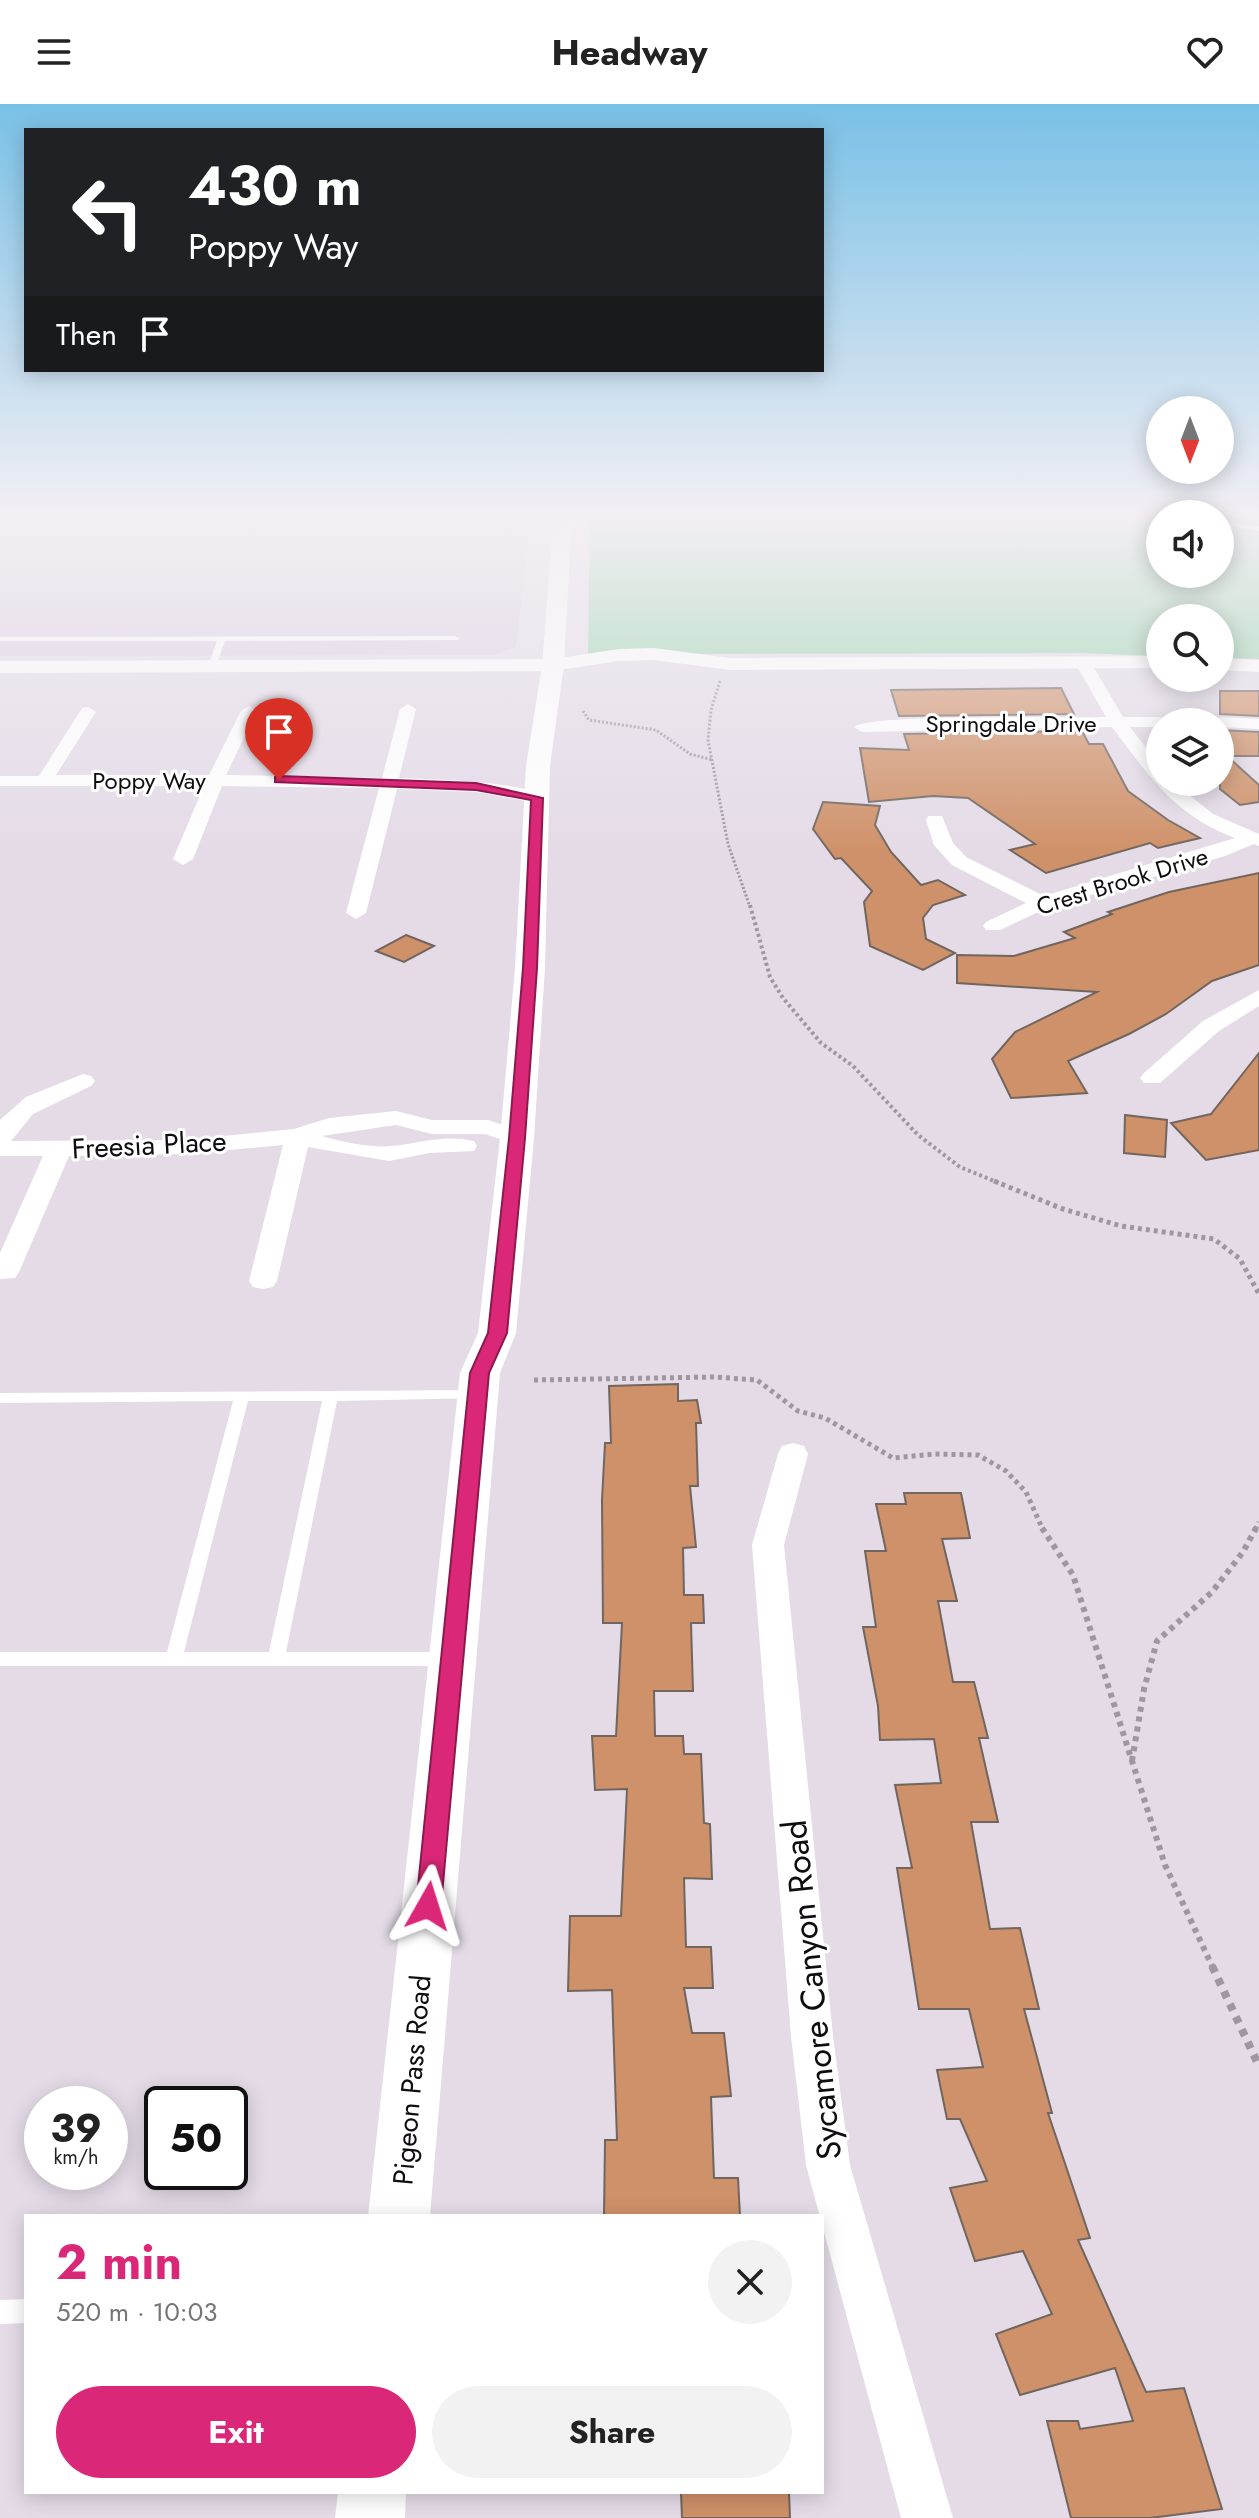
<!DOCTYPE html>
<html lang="en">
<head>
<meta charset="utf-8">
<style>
  :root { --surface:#fff; --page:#f2f2f2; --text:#222; --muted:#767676; --accent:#db2777 }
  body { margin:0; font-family:Jost,sans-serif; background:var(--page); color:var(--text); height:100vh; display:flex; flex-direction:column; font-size:30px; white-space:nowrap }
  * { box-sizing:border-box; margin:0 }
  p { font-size:26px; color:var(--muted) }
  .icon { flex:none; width:44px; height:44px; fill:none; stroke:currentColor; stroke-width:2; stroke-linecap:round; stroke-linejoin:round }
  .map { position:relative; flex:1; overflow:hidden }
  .panel { position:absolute; left:24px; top:2110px; width:800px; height:280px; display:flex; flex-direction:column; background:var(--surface); border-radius:0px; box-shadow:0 4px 20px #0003 }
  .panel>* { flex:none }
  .hud { position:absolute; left:24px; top:24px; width:800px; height:244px; border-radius:0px; box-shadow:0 4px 20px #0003; background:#202124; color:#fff; overflow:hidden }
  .needle { width:52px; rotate:180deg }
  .controls { position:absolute; left:1146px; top:292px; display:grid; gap:16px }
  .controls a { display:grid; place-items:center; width:88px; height:88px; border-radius:50%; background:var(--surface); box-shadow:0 4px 20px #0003; font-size:40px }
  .speed { position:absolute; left:24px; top:1982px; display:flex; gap:16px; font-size:40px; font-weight:700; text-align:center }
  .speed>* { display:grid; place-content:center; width:104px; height:104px; border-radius:50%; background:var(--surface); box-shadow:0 4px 20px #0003; line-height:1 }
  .speed small { font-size:20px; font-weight:400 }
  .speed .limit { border:4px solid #111; border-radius:12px; background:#fff; color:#111 }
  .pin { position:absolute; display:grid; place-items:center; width:68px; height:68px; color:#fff; margin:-82px -34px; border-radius:50% 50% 50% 0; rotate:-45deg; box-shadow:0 0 8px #0007 }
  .pin .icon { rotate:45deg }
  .me { position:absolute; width:88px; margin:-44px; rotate:6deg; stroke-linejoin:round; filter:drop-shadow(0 0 6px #0008) }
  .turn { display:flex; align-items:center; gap:28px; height:168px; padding:0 32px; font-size:36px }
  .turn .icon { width:104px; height:104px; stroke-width:2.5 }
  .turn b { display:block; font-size:56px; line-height:68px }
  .then { display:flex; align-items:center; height:76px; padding:0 32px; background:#0003; gap:16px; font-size:30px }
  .round { display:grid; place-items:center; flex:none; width:84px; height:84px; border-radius:42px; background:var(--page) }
  .summary { display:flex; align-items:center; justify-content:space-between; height:136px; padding:0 32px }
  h1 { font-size:48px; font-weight:700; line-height:60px; color:var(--accent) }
  .primary-button { display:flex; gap:16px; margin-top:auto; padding:16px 32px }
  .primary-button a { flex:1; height:92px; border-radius:48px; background:var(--accent); color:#fff; font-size:32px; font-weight:700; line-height:92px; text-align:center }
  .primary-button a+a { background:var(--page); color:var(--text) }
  header { display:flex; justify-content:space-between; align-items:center; height:104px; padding:0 32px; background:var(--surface); font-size:36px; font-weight:700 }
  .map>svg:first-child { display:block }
  .built { fill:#dbcddf }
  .green { fill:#92d2a7 }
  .building { fill:#cf9169; stroke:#71665f; stroke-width:2 }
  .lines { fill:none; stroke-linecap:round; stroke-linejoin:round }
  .path-far4 { stroke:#9e97a0; stroke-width:3; stroke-dasharray:2 2; stroke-linecap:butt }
  .path-far3 { stroke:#9e97a0; stroke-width:4; stroke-dasharray:3 3; stroke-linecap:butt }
  .path-far2 { stroke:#9e97a0; stroke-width:5; stroke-dasharray:4 4; stroke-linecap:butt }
  .path-far1 { stroke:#9e97a0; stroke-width:6; stroke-dasharray:5 5; stroke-linecap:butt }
  .path { stroke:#9e97a0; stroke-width:8; stroke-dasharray:7 7; stroke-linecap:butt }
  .service { fill:#fff; fill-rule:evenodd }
  .minor { fill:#fff; fill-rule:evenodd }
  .tertiary { fill:#fff; fill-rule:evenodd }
  .secondary { fill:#fff; fill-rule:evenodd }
  .route { fill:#db2777; stroke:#8e194d; stroke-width:2 }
  .labels { text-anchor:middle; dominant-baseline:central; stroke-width:6; stroke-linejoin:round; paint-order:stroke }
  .far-street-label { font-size:24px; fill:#100d10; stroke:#fff }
  .street-label { font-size:28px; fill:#100d10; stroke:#fff }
  .near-street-label { font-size:34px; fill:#100d10; stroke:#fff }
</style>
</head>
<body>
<header><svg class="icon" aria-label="menu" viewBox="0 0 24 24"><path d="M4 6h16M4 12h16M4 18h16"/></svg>Headway<svg class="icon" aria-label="heart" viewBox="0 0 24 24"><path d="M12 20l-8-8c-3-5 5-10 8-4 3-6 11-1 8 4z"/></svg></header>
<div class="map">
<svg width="1259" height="2414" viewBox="0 0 1259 2414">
  <rect width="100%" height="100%" fill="#e4dbe7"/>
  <!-- built -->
  <polygon class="built" points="0,410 531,410 516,543 493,551 0,552"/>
  <!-- green -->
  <polygon class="green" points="590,410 1160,410 1160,470 1220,470 1220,410 1259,410 1259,555 1220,554 1220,514 1160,514 1160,552 1080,549 588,550"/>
  <!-- building -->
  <g class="building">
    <polygon points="1061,584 1074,610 899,612 891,586"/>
    <polygon points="1220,587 1259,587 1259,612 1220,610"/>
    <polygon points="1220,626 1259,628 1259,652 1227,652 1259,681 1259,698 1240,701 1220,685"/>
    <polygon points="1082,627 1089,640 1103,640 1128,687 1168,716 1200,734 1158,744 1150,739 1046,769 1010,746 1035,740 968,694 933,692 869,698 860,644 909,646 904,630"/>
    <polygon points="823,698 880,702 875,721 891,748 921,781 938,776 965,791 933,801 923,814 926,835 955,849 923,866 870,842 864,798 872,787 841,754 835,755 813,725"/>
    <polygon points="1259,769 1259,861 1212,877 1166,910 1129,930 1068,957 1087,989 1011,994 992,955 1015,928 1097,888 957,879 957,851 1014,852 1075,834 1064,828 1112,810 1108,808 1169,788"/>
    <polygon points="406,831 434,842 404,858 376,847"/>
    <polygon points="1259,949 1259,1046 1206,1056 1171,1019 1211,1010"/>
    <polygon points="1125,1011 1167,1016 1165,1053 1124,1049"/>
    <polygon points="678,1280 678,1297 697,1296 701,1319 696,1319 698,1382 690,1382 696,1443 683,1444 684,1491 703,1491 704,1519 691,1519 693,1587 654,1587 655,1632 683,1632 684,1650 701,1650 704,1719 710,1720 712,1775 684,1774 686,1843 711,1843 713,1884 684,1884 692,1929 724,1929 731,1992 711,1993 714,2074 738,2074 740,2112 604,2112 605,2036 617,2036 612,1886 568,1887 570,1812 621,1812 627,1685 595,1686 592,1632 616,1632 622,1519 603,1519 602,1396 605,1339 611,1339 609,1282"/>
    <polygon points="904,1389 961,1389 970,1434 942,1435 957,1497 938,1497 953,1578 974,1578 988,1634 979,1634 998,1718 971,1718 990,1825 1020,1824 1039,1905 1024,1905 1052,2009 1048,2009 1090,2134 1078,2136 1146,2288 1184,2284 1222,2405 1150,2414 1071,2414 1047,2317 1078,2317 1080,2325 1133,2317 1115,2264 1020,2291 996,2230 1052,2210 1023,2147 975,2157 950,2084 987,2077 960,2015 947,2015 937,1966 983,1963 969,1905 919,1905 897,1764 912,1764 895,1681 941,1679 934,1635 880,1636 878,1602 863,1523 876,1523 865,1447 886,1447 876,1400 906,1400"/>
    <polygon points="681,2388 789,2388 790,2414 682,2414"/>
  </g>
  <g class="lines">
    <!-- path-far4 -->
    <g class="path-far4">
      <polyline points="720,577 711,606 708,636 728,740 750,803"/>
      <polyline points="583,607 589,616 656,626 690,650 713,656"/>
    </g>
    <!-- path-far3 -->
    <polyline class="path-far3" points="750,801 770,873 783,894 821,939 853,962 918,1031 960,1063 999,1079"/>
    <!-- path-far2 -->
    <g class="path-far2">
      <polyline points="994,1077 1063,1105 1121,1122 1214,1135 1240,1155 1259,1190"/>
      <polyline points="534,1276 714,1273 757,1276 798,1307 825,1314 893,1354 935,1350 978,1351 1006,1367 1026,1388 1043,1426"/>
      <polyline points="1255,1426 1259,1418"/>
    </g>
    <!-- path-far1 -->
    <g class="path-far1">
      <polyline points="1042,1424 1073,1471 1165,1761 1213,1864"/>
      <polyline points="1132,1657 1144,1585 1157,1537 1212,1488 1243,1448 1256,1424"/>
    </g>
    <!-- path -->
    <polyline class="path" points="1212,1862 1259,1962"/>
    <!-- service -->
    <g class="service">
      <polygon points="1220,417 1259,423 1259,427 1220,421"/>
      <polygon points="455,532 459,534 458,536 225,537 216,562 212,564 208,562 217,537 0,537 0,533"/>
      <path d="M476,1286L483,1291L481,1294L337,1297L286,1548H448L454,1550L457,1555L454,1560L448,1562H0V1548H167L233,1297L0,1299V1289ZM248,1297H322L269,1548H184Z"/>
      <polygon points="26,2195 26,2219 0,2220 0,2196"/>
    </g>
    <!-- minor -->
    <g class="minor">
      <path d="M1082,552L1090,557L1123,613H1160L1168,618H1160V623H1130L1160,662V678H1173L1213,710L1259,730V742L1254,740L1225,752L1049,803L1000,826H986L983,822L986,818L1026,799L952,761L934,741L926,716L928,712H942L953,739L966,753L1044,792L1235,734C1174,711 1150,673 1112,623L862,628L854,623C869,609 1071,614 1106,613L1074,557Z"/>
      <path d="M408,600L416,605L399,674C427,675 529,677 546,694L537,699L476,688L397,685L366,809L356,815L346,809L379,684L222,682L193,755L183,761L173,755L204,682H0V672H39L82,604L88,603L96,608L56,671H209L241,607L249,602L257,607L226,671L382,674L400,605Z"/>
      <polygon points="1220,613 1259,615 1259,625 1220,623 1220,618 1212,618"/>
      <polygon points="1259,886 1259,902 1219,927 1160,979 1144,979 1140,974 1144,969 1203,917"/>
      <path d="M83,970L91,972L95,977L91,982L33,1010L11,1037L184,1036L294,1025L329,1014L396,1007L432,1016H488L526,1029L529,1034L526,1039L517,1041L485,1030H432L396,1021L322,1032C341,1038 372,1044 392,1042C420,1039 445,1030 474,1037L477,1042L474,1047L429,1049L389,1057L308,1043L277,1177L273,1183L263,1185L253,1183L249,1177L283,1041L184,1050L69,1052L19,1168L15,1174L0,1175V1149L43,1052H0V1016L26,993Z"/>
      <polygon points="793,1339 804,1342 808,1350 784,1441 833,1932 850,2061 953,2414 901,2414 806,2061 791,1932 752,1441 778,1350 782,1342"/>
    </g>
    <!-- tertiary -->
    <g class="tertiary">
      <polygon points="654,544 730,554 1160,552 1160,564 730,566 654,556 619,557 553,567 0,569 0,557 553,555 619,545"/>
      <polygon points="1220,554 1259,556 1259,568 1220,566"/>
    </g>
    <!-- secondary -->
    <g class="secondary">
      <polygon points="554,410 572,410 564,561 550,662 545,864 534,1034 516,1229 500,1269 430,2112 368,2112 460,1269 478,1229 500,1034 515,864 526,662 542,561"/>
      <polygon points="338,2388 406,2388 405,2414 335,2414"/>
    </g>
  </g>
  <!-- sky -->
  <linearGradient id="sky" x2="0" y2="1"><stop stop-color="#79c0e6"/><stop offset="0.55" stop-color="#f3eff4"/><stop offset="1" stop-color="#f3eff4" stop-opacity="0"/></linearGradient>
  <rect width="1259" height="748" fill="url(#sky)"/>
  <!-- route -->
  <polygon class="route" points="279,672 476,679 543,694 537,864 525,1034 507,1229 489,1269 441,1802 437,1810 428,1814 419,1810 416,1802 470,1269 488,1229 509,1034 523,864 531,696 476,686 275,678 275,673"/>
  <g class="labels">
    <!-- far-street labels -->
    <g class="far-street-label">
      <text x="1011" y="619">Springdale Drive</text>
      <text x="149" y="676">Poppy Way</text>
      <text transform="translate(1122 777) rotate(-17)">Crest Brook Drive</text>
    </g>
    <!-- street labels -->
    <g class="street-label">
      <text transform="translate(149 1041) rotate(-3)">Freesia Place</text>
      <text transform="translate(412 1976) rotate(-85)">Pigeon Pass Road</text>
    </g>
    <!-- near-street labels -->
    <g class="near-street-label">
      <text transform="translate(812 1886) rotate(-96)">Sycamore Canyon Road</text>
    </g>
  </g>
</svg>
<div class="controls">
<a><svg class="needle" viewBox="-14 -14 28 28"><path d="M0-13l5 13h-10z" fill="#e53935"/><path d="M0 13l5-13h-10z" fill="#767676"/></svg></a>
<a><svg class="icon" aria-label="sound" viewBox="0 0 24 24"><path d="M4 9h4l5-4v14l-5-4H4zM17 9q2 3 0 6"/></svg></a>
<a><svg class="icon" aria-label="search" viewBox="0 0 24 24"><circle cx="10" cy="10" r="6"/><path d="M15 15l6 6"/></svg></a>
<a><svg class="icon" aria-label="layers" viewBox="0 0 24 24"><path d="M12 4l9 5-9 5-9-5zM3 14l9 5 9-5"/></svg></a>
</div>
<div class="speed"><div>39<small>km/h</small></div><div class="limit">50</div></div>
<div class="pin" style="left:279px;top:676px;background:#d93025"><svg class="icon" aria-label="arrive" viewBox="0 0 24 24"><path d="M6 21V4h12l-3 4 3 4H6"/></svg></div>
<svg class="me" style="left:428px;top:1802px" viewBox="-20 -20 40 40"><path d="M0-17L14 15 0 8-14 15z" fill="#db2777" stroke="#fff" stroke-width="4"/></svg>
<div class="hud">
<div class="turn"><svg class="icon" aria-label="left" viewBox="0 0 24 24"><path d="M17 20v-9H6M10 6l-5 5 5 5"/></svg><div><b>430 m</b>Poppy Way</div></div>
<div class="then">Then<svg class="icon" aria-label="arrive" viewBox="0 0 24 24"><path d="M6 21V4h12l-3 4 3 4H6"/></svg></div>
</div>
<section class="panel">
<div class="summary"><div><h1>2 min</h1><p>520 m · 10:03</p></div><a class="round"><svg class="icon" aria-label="close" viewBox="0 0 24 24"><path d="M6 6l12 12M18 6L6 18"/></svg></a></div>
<div class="primary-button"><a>Exit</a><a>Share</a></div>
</section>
</div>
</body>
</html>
